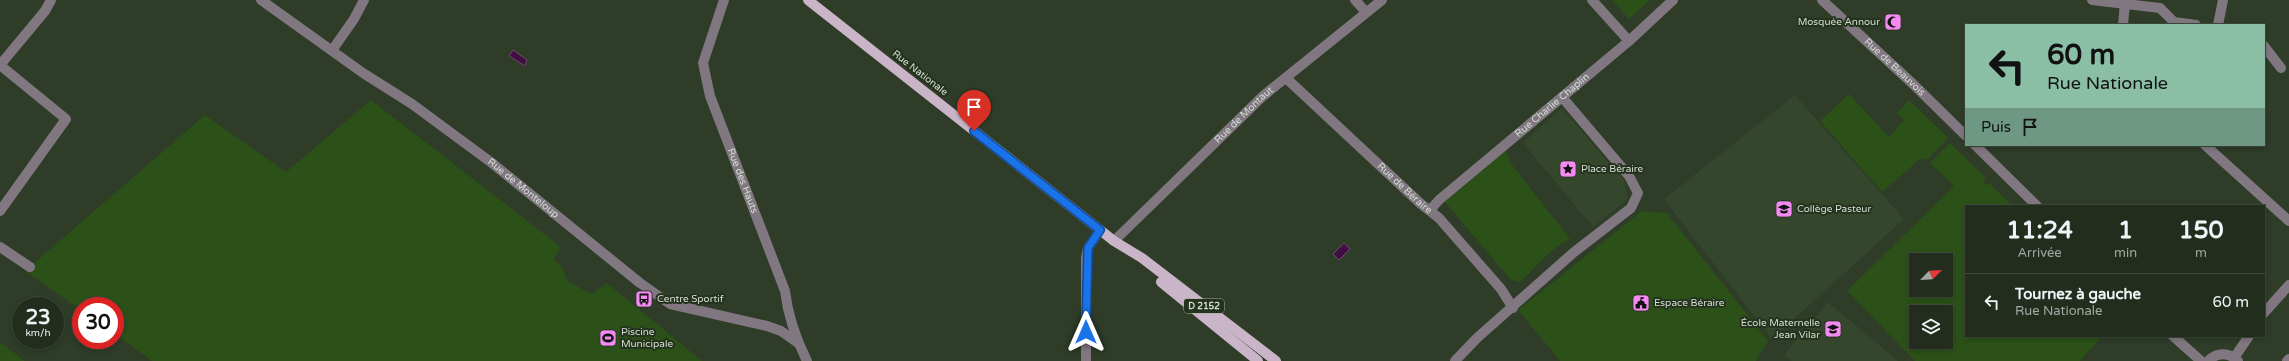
<!DOCTYPE html>
<html lang="fr">
<head>
<meta charset="utf-8">
<style>
  :root { --surface:#222d1e; --page:#2a3527; --text:#f1f3f6; --muted:#a2a8a4; --line:#3f493c }
  body { margin:0; font-family:"Varela Round",sans-serif; background:var(--page); color:var(--text); height:100vh; display:flex; flex-direction:column; font-size:15px; white-space:nowrap }
  * { box-sizing:border-box; margin:0 }
  p { font-size:13px; color:var(--muted) }
  .icon { flex:none; width:22px; height:22px; fill:none; stroke:currentColor; stroke-width:2; stroke-linecap:round; stroke-linejoin:round }
  .map { position:relative; flex:1; overflow:hidden }
  .drawer { position:absolute; left:1965px; top:205px; width:300px; height:132px; display:flex; flex-direction:column; background:var(--surface); border-radius:0px; box-shadow:0 2px 6px #0003,0 0 0 1px var(--line) }
  .drawer>* { flex:none }
  .guide { position:absolute; left:1965px; top:24px; width:300px; height:122px; border-radius:0px; box-shadow:0 2px 6px #0003,0 0 0 1px var(--line); background:#8abfa5; color:#111; overflow:hidden }
  .needle { width:26px; rotate:66deg }
  .tools { position:absolute; left:1909px; top:253px; display:grid; gap:8px }
  .tools a { display:grid; place-items:center; width:44px; height:44px; border-radius:0px; background:var(--surface); box-shadow:0 2px 6px #0003,0 0 0 1px var(--line); font-size:20px }
  .speed { position:absolute; left:12px; top:297px; display:flex; gap:8px; font-size:20px; font-weight:700; text-align:center }
  .speed>* { display:grid; place-content:center; width:52px; height:52px; border-radius:50%; background:var(--surface); box-shadow:0 2px 6px #0003,0 0 0 1px var(--line); line-height:1 }
  .speed small { font-size:10px; font-weight:400 }
  .speed .limit { border:6px solid #d22; background:#fff; color:#111 }
  .pin { position:absolute; display:grid; place-items:center; width:34px; height:34px; color:#fff; margin:-41px -17px; border-radius:50% 50% 50% 0; rotate:-45deg; box-shadow:0 0 4px #0007 }
  .pin .icon { rotate:45deg }
  .me { position:absolute; width:44px; margin:-22px; rotate:0deg; stroke-linejoin:round; filter:drop-shadow(0 0 3px #0008) }
  .turn { display:flex; align-items:center; gap:14px; height:84px; padding:0 16px; font-size:18px }
  .turn .icon { width:52px; height:52px; stroke-width:2.5 }
  .turn b { display:block; font-size:28px; line-height:34px }
  .then { display:flex; align-items:center; height:38px; padding:0 16px; background:#0003; gap:8px; font-size:15px }
  .eta { display:flex; justify-content:space-evenly; align-items:center; height:68px; text-align:center }
  .eta b { font-size:24px; font-weight:700; line-height:28px }
  ul { padding:0; list-style:none }
  li { display:flex; align-items:center; gap:12px; height:56px; padding:0 16px; border-top:1px solid var(--line) }
  li div { flex:1 }
  li b { display:block; font-size:15px }
  li em { font-style:normal }
  .map>svg:first-child { display:block }
  .built { fill:#34472c }
  .green { fill:#2b5118; fill-rule:evenodd }
  .water { fill:#400e40; stroke:#6d4d6c }
  .lines { fill:none; stroke-linecap:round; stroke-linejoin:round }
  .minor { stroke:#807780; stroke-width:10 }
  .major { stroke:#c9b5c7; stroke-width:10 }
  .route-casing { stroke:#114b97; stroke-width:10 }
  .route { stroke:#1a73e8; stroke-width:7 }
  .labels { text-anchor:middle; dominant-baseline:central; stroke-width:4; stroke-linejoin:round; paint-order:stroke }
  .shield { fill:#24321e; stroke:#a0ab9c; stroke-width:1 }
  .shield-label { font-size:9px; font-weight:bold; fill:#d5dfd2 }
  .poi-label { font-size:10px; fill:#d5dfd2; stroke:#24321e; text-anchor:start }
  .street-label { font-size:10px; fill:#d5dfd2; stroke:#24321e }
</style>
</head>
<body>
<div class="map">
<svg width="2289" height="361" viewBox="0 0 2289 361">
  <rect width="100%" height="100%" fill="#2e3c28"/>
  <!-- built -->
  <g class="built">
    <polygon points="1795,95 1904,219 1772,339 1664,199"/>
    <polygon points="1562,108 1624,180 1628,199 1593,227 1523,143"/>
    <polygon points="1828,302 1898,361 1792,361 1784,355"/>
  </g>
  <!-- green -->
  <g class="green">
    <polygon points="1612,0 1650,0 1629,19"/>
    <polygon points="1849,94 1889,137 1904,120 1897,113 1909,100 1948,138 1927,160 1920,159 1882,192 1820,121"/>
    <polygon points="371,100 561,247 553,259 562,267 568,281 591,294 607,283 702,361 152,361 115,334 115,306 81,306 81,310 25,271 205,115 286,172"/>
    <path d="M1950,143L1986,178L1983,182L1986,185L1989,183L2013,206H1966V336H2102L2080,361H1915L1847,291L1954,186L1930,163ZM1916,260H1946V290H1916ZM1916,312H1946V342H1916Z"/>
    <path d="M1505,151L1510,158L1509,161L1570,239C1549,249 1537,267 1520,282L1511,280L1445,202Z"/>
    <polygon points="1642,211 1667,213 1768,341 1756,361 1560,361 1518,310"/>
    <polygon points="0,342 25,361 0,361"/>
  </g>
  <!-- water -->
  <g class="water">
    <polygon points="513,50 527,60 525,66 509,56"/>
    <polygon points="1344,243 1350,249 1339,260 1333,254"/>
  </g>
  <g class="lines">
    <!-- minor -->
    <g class="minor">
      <path id="s1" d="M261,0L363,73L412,104L492,163L640,283L670,304L767,326L781,331L798,343"/>
      <path id="s2" d="M724,0L703,63L710,96L785,291C788,316 796,339 807,361"/>
      <polyline points="1355,0 1365,11"/>
      <polyline points="1592,0 1629,41"/>
      <path id="s3" d="M1822,0L1913,84L1966,136"/>
      <polyline points="2092,0 2160,8 2174,22 2196,25"/>
      <polyline points="2123,25 2125,3"/>
      <polyline points="2218,25 2223,0"/>
      <polyline points="2264,46 2281,68"/>
      <polyline points="333,49 354,19 364,0"/>
      <polyline points="0,65 45,11 51,0"/>
      <path id="s4" d="M1286,78L1421,204L1439,218L1501,289L1513,308"/>
      <polyline points="1975,145 2037,206"/>
      <polyline points="2205,145 2289,221"/>
      <path id="s5" d="M1430,210L1439,200L1629,41L1673,0"/>
      <polyline points="0,211 66,119 0,65"/>
      <path id="s6" d="M1114,241L1263,96L1382,0"/>
      <polyline points="0,247 30,267"/>
      <polyline points="2264,313 2289,285"/>
      <polyline points="2173,336 2201,361"/>
      <polyline points="2234,358 2249,336"/>
      <polyline points="1086,361 1086,258 1088,248 1100,230"/>
      <polyline points="1455,361 1477,338 1573,253 1631,208 1638,193 1629,176 1562,97"/>
      <path d="M2208,361C2217,352 2229,352 2238,361"/>
      <polyline points="2287,361 2289,359"/>
    </g>
    <!-- major -->
    <g class="major">
      <polyline points="808,0 1114,241 1142,258 1276,361"/>
      <polyline points="1161,282 1258,361"/>
    </g>
  </g>
  <g class="lines">
    <!-- route casing -->
    <g class="route-casing">
      <polyline id="route" points="974,131 1100,230 1088,248 1086,332"/>
    </g>
    <!-- route -->
    <use href="#route" class="route"/>
  </g>
  <!-- icons -->
  <defs>
    <g id="mosque-square" transform="scale(0.9)"><rect x="-9" y="-9" width="18" height="18" rx="4" fill="#f38af1" stroke="#24321e"/><path d="M3.5-4.9A6 6 0 1 0 3.5 4.9A5 5 0 1 1 3.5-4.9Z" fill="#111"/></g>
    <g id="sight-square" transform="scale(0.9)"><rect x="-9" y="-9" width="18" height="18" rx="4" fill="#f38af1" stroke="#24321e"/><path d="M0-6L1.8-2.2L6-1.7L2.9 1.2L3.7 5.4L0 3.3L-3.7 5.4L-2.9 1.2L-6-1.7L-1.8-2.2Z" fill="#111"/></g>
    <g id="school-square" transform="scale(0.9)"><rect x="-9" y="-9" width="18" height="18" rx="4" fill="#f38af1" stroke="#24321e"/><path d="M0-5L7-2L0 1L-7-2ZM-4 1L0 2.5L4 1V4Q0 6-4 4Z" fill="#111"/></g>
    <g id="bus-square" transform="scale(0.9)"><rect x="-9" y="-9" width="18" height="18" rx="4" fill="#f38af1" stroke="#24321e"/><path d="M-5-6H5V4H4V6H2V4H-2V6H-4V4H-5ZM-3.5-4V0h7V-4ZM-3.5 1.2v1.5H-2V1.2ZM2 1.2v1.5H3.5V1.2Z" fill="#111"/></g>
    <g id="civic-square" transform="scale(0.9)"><rect x="-9" y="-9" width="18" height="18" rx="4" fill="#f38af1" stroke="#24321e"/><path d="M-.6-6.5H3V-4.5H.6V-3L4-1V1h2V6H-6V1h2V-1L-.6-3ZM-1.2 2.5V6h2.4V2.5Z" fill="#111"/></g>
    <g id="stadium-square" transform="scale(0.9)"><rect x="-9" y="-9" width="18" height="18" rx="4" fill="#f38af1" stroke="#24321e"/><path d="M0-5a6.5 5 0 1 0 0 10a6.5 5 0 1 0 0-10ZM-3.5-1.8h7v3.6h-7Z" fill="#111"/></g>
  </defs>
  <g fill-rule="evenodd">
    <use href="#mosque-square" x="1893" y="22"/>
    <use href="#sight-square" x="1568" y="169"/>
    <use href="#school-square" x="1784" y="209"/>
    <use href="#bus-square" x="644" y="299"/>
    <use href="#civic-square" x="1641" y="303"/>
    <use href="#school-square" x="1833" y="329"/>
    <use href="#stadium-square" x="608" y="338"/>
  </g>
  <g class="labels">
    <!-- shield labels -->
    <rect class="shield" x="1184" y="299" width="40" height="14" rx="3"/>
    <g class="shield-label">
      <text x="1204" y="306">D 2152</text>
    </g>
    <!-- poi labels -->
    <g class="poi-label">
      <text x="1880" y="22" text-anchor="end">Mosquée Annour</text>
      <text x="1581" y="169">Place Béraire</text>
      <text x="1797" y="209">Collège Pasteur</text>
      <text x="657" y="299">Centre Sportif</text>
      <text x="1654" y="303">Espace Béraire</text>
      <text x="1820" y="323" text-anchor="end">École Maternelle<tspan x="1820" dy="12">Jean Vilar</tspan></text>
      <text x="621" y="332">Piscine<tspan x="621" dy="12">Municipale</tspan></text>
    </g>
    <!-- street labels -->
    <g class="street-label">
      <text stroke="none"><textPath href="#s3" startOffset="99">Rue de Beauvois</textPath></text>
      <text transform="translate(920 73) rotate(38)">Rue Nationale</text>
      <text stroke="none"><textPath href="#s5" startOffset="161">Rue Charlie Chaplin</textPath></text>
      <text stroke="none"><textPath href="#s6" startOffset="181">Rue de Montaut</textPath></text>
      <text stroke="none"><textPath href="#s2" startOffset="191">Rue des Hauts</textPath></text>
      <text stroke="none"><textPath href="#s4" startOffset="162">Rue de Béraire</textPath></text>
      <text stroke="none"><textPath href="#s1" startOffset="323">Rue de Monteloup</textPath></text>
    </g>
  </g>
</svg>
<div class="tools">
<a><svg class="needle" viewBox="-14 -14 28 28"><path d="M0-13l5 13h-10z" fill="#e53935"/><path d="M0 13l5-13h-10z" fill="#a2a8a4"/></svg></a>
<a><svg class="icon" aria-label="layers" viewBox="0 0 24 24"><path d="M12 4l9 5-9 5-9-5zM3 14l9 5 9-5"/></svg></a>
</div>
<div class="speed"><div>23<small>km/h</small></div><div class="limit">30</div></div>
<div class="pin" style="left:974px;top:131px;background:#d93025"><svg class="icon" aria-label="arrive" viewBox="0 0 24 24"><path d="M6 21V4h12l-3 4 3 4H6"/></svg></div>
<svg class="me" style="left:1086px;top:332px" viewBox="-20 -20 40 40"><path d="M0-17L14 15 0 8-14 15z" fill="#1a73e8" stroke="#fff" stroke-width="4"/></svg>
<div class="guide">
<div class="turn"><svg class="icon" aria-label="left" viewBox="0 0 24 24"><path d="M17 20v-9H6M10 6l-5 5 5 5"/></svg><div><b>60 m</b>Rue Nationale</div></div>
<div class="then">Puis<svg class="icon" aria-label="arrive" viewBox="0 0 24 24"><path d="M6 21V4h12l-3 4 3 4H6"/></svg></div>
</div>
<section class="drawer">
<div class="eta">
<div><b>11:24</b><p>Arrivée</p></div>
<div><b>1</b><p>min</p></div>
<div><b>150</b><p>m</p></div>
</div>
<ul>
<li><svg class="icon" aria-label="left" viewBox="0 0 24 24"><path d="M17 20v-9H6M10 6l-5 5 5 5"/></svg><div><b>Tournez à gauche</b><p>Rue Nationale</p></div><em>60 m</em></li>
</ul>
</section>
</div>
</body>
</html>
